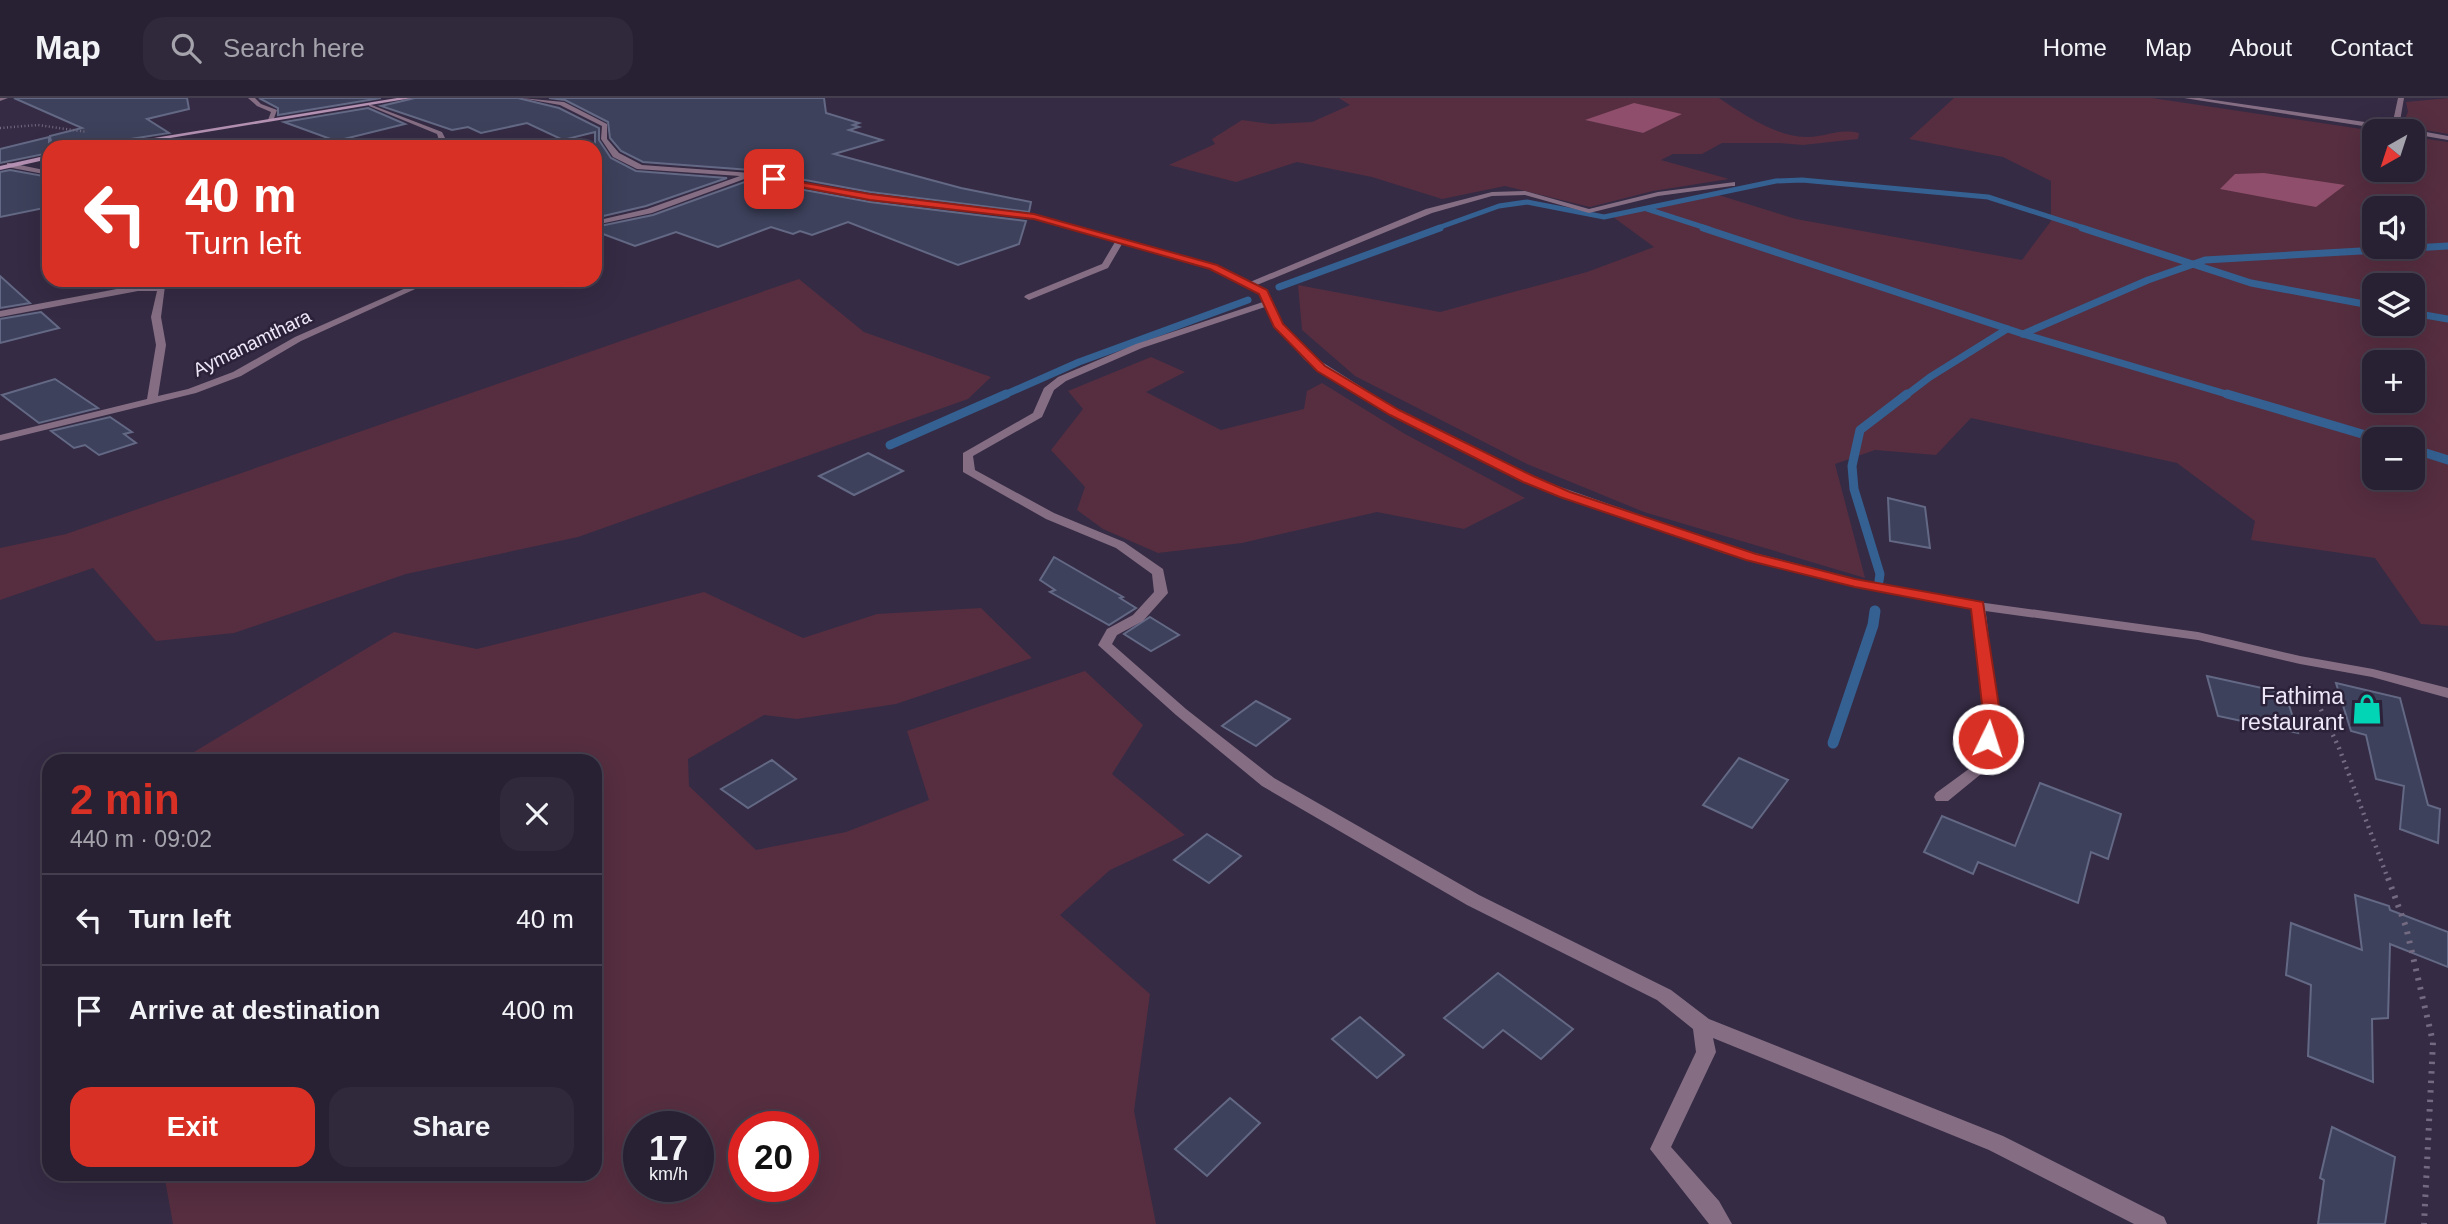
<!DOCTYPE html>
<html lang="en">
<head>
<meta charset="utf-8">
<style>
  :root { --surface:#282033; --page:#30283b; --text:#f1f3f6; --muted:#a5a3ac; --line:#443e4e; --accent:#d93025 }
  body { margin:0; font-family:Arial,sans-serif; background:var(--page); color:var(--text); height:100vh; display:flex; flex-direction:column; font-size:26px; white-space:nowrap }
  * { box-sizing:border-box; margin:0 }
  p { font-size:23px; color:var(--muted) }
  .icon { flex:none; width:38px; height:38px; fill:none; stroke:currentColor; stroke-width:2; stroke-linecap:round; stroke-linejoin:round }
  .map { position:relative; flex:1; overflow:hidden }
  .details { position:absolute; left:42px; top:656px; width:560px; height:427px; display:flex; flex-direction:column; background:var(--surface); border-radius:21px; box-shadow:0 7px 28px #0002,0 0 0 2px var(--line) }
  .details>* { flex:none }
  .guide { position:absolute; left:42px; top:42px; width:560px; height:147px; border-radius:21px; box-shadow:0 7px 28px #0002,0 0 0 2px var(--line); background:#d93025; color:#fff; overflow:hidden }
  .needle { width:46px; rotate:219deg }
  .buttons { position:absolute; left:2362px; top:21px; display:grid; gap:14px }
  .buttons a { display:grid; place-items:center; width:63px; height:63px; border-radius:14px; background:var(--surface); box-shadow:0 7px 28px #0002,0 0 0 2px var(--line); font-size:35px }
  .speed { position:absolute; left:623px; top:1013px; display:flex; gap:14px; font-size:35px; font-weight:700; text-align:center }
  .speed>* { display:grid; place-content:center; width:91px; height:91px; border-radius:50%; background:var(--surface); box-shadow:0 7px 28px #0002,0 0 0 2px var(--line); line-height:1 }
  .speed small { font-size:18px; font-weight:400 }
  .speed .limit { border:10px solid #d22; background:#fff; color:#111 }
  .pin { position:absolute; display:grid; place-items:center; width:60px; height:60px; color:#fff; margin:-30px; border-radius:14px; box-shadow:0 4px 10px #0006 }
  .me { position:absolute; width:77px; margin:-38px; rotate:4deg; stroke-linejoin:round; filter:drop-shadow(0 0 5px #0008) }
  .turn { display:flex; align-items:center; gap:24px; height:147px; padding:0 28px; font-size:32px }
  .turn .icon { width:91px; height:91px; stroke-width:2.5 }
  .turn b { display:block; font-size:49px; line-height:60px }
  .round { display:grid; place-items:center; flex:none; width:74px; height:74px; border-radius:21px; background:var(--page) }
  .headline { display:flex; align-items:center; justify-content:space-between; height:119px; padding:0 28px }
  h1 { font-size:42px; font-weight:800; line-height:52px; color:var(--accent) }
  .primary-button { display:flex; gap:14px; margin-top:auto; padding:14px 28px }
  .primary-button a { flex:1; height:80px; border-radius:21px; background:var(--accent); color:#fff; font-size:28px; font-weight:800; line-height:80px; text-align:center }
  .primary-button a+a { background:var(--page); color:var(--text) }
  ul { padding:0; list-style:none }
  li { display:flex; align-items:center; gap:21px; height:91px; padding:0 28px; border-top:2px solid var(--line) }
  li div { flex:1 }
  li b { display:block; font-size:26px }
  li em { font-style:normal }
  header { display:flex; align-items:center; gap:42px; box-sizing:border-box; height:98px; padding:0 35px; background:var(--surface); border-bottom:2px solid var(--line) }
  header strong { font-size:33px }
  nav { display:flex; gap:38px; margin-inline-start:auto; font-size:24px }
  .search { width:490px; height:63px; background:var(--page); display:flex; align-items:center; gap:18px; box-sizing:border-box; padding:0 24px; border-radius:21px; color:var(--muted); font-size:26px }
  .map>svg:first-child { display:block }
  .green { fill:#562e40; fill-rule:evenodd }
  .forest { fill:#8f4e6b }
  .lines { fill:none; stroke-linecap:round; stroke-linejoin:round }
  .stream-far3 { stroke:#346192; stroke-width:5 }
  .stream-far2 { stroke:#346192; stroke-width:7 }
  .stream-far1 { stroke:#346192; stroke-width:9 }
  .stream { stroke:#346192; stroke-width:11 }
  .building { fill:#3d415b; stroke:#636884; stroke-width:2 }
  .path-far2 { stroke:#746b82; stroke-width:2.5; stroke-dasharray:1 2.5; stroke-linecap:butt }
  .path-far1 { stroke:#746b82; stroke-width:4.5; stroke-dasharray:2 5; stroke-linecap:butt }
  .path { stroke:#746b82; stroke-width:6; stroke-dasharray:2.5 7; stroke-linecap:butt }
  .lane { fill:#856e84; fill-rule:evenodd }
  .street { fill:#856e84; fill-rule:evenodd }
  .secondary { fill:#b490b2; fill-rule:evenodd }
  .route { fill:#d93025; stroke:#8d1f18; stroke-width:2 }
  .labels { text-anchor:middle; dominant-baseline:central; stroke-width:5; stroke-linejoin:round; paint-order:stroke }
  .far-street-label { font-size:19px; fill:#ede7f8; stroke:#2b2139 }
  .poi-label { font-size:23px; fill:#ede7f8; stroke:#2b2139; text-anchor:end }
</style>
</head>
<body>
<header>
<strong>Map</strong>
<div class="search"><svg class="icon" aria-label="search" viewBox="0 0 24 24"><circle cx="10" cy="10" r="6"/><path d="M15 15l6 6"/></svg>Search here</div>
<nav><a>Home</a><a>Map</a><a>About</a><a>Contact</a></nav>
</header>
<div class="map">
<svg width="2448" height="1126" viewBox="0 0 2448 1126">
  <rect width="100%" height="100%" fill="#352b44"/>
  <!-- green -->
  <g class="green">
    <path d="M1339,0H1719C1743,16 1775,38 1805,39C1825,40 1837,30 1859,35L1858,41L1803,47L1779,45H1722L1702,56H1673L1661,62L1729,81L1653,93L1590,109L1505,88L1442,101L1372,79L1297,64L1236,84L1169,67L1215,46L1212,41L1242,22L1271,26L1312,24L1350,7ZM1680,15L1643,35L1586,22Z"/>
    <path d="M1954,0H2152L2375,33V72H2413V39L2448,44V528L2421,526L2375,460L2251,442L2255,423L2177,365L1971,320L1936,357L1875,352L1835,366L1865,480L1644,414L1527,366L1355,278L1302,232L1298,187L1440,214L1587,174L1654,149L1609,116L1712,95L1796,121L2022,162L2051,123V83L2003,59L1909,41ZM2375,110H2413V149H2375ZM2375,187H2413V226H2375ZM2375,264H2413V303H2375ZM2375,341H2413V380H2375Z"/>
    <polygon points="2448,0 2448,36 2401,28 2408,14 2406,4"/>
    <polygon points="799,181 864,234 991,279 968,301 578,439 406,476 234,535 156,543 93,470 0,502 0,450 66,436"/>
    <polygon points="1151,259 1185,274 1146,294 1221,332 1304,311 1307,293 1322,285 1405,336 1525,400 1464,431 1377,414 1242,445 1158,455 1103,431 1077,412 1085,389 1051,352 1083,311 1068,293"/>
    <path d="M704,494L803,540L877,516L981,510L1032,560L896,606L797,621L764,617L688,661L689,688L756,752L846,734L929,702L907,633L1085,573L1143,627L1112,676L1185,737L1110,772L1060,817L1150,896L1134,1013L1156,1126H173L164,1076H595V663H179L394,534L477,551ZM639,1029H698V1088H639ZM744,1029H803V1088H744Z"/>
  </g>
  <!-- forest -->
  <g class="forest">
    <polygon points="1634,5 1682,16 1643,35 1585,22"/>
    <polygon points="2264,75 2345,87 2316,109 2220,91 2235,76"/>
  </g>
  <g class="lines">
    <!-- stream-far3 -->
    <g class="stream-far3">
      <polyline points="1647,111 1709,131"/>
      <polyline points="1435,131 1499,108 1527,104 1604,119 1776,83 1802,82 1988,99 2087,131"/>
    </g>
    <!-- stream-far2 -->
    <g class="stream-far2">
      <polyline points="1703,130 2023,236 2233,298"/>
      <polyline points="2082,130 2251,185 2375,208"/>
      <polyline points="1279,189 1440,130"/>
      <polyline points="2413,215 2448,221"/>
      <polyline points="2023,236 2148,182 2205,162 2448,148"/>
      <polyline points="1002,298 1079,264 1248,202"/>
      <polyline points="1905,298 1930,279 2007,231"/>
    </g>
    <!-- stream-far1 -->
    <g class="stream-far1">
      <polyline points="2227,296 2379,341"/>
      <polyline points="890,347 1006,296"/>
      <polyline points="2413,351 2448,362"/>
      <polyline points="1879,483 1880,476 1854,391 1852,368 1860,332 1907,296"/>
    </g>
    <!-- stream -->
    <polyline class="stream" points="1833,645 1873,527 1875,513"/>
  </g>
  <!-- building -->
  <g class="building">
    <polygon points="14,0 187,0 189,11 147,21 169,35 99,46 96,49 52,49 50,38 82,30"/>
    <polygon points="259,0 381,0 278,17 278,10"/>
    <polygon points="415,0 518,0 559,10 599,30 599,42 611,60 636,73 727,80 646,108 595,120 595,34 563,42 527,25 481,35 468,29 452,32 381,8"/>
    <polygon points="549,0 824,0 826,15 859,25 853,27 859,29 849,32 882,42 834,56 961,90 1031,104 1029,114 870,94 751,72 643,64 621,53 610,40 608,24 565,2"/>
    <polygon points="368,10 405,26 336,43 284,24"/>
    <polygon points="49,39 49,55 0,65 0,51"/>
    <polygon points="10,72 49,79 49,109 0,119 0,74"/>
    <polygon points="750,82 870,104 1026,123 1019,146 958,167 848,124 812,137 800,133 793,136 771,129 718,149 676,134 635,148 595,133 595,129 653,117"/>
    <polygon points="0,178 30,205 0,210"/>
    <polygon points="41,214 59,230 0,245 0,221"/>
    <polygon points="55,281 98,310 39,325 2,297"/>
    <polygon points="110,319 132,334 124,336 136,345 99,357 85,347 74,350 51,333"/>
    <polygon points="868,355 903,373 854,397 819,378"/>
    <polygon points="1888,400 1925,409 1930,450 1890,443"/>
    <polygon points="1054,459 1123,499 1120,500 1136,510 1109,527 1050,494 1055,492 1040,482"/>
    <polygon points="1150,519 1179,537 1151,553 1124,536"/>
    <polygon points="2207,578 2285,595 2298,635 2218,618"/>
    <polygon points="2336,585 2400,600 2428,707 2440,711 2438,745 2400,731 2404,688 2376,681 2366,637 2351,633"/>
    <polygon points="1256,603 1290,621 1256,648 1222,628"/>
    <polygon points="1739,660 1788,682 1752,730 1703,707"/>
    <polygon points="772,662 796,681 748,710 721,691"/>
    <polygon points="2040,685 2121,716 2108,761 2091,754 2078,805 1978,764 1973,776 1924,754 1942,718 2015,748"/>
    <polygon points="1207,736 1241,758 1209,785 1174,762"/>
    <polygon points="2355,797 2389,808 2390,812 2448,834 2448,869 2390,846 2388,920 2372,921 2373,984 2308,958 2311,887 2286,877 2291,825 2362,852"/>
    <polygon points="1498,875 1573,931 1541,961 1503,932 1483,950 1444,920"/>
    <polygon points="1360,919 1404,957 1377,980 1332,941"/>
    <polygon points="1230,1000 1260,1025 1207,1078 1175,1051"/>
    <polygon points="2332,1029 2395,1059 2385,1126 2318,1126 2324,1082 2320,1080"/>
  </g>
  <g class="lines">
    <!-- path-far2 -->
    <polyline class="path-far2" points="0,30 38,27 87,34"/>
    <!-- path-far1 -->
    <polyline class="path-far1" points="2309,586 2339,650 2388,781"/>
    <!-- path -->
    <polyline class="path" points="2388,780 2406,829 2433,944 2424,1126"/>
    <!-- lane -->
    <g class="lane">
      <polygon points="369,6 442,34 446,42 442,49 434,49 439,42 437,36 369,8"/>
      <polygon points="1978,504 1985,508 1998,615 1992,667 1948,703 1936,703 1934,699 1936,695 1977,665 1984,615 1971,508"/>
    </g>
    <!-- street -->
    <g class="street">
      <polygon points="0,0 8,0 0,3"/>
      <polygon points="248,0 255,0 261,6 277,12 273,23 268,22 271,14 257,8"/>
      <polygon points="521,0 564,4 607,26 607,41 619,55 642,67 751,75 870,97 1034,117 1216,167 1250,184 1426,111 1492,94 1525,93 1589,111 1658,94 1735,84 1735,88 1732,88 1658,98 1589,115 1525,97 1492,98 1432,115 1257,187 1266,192 1282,226 1314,259 1398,312 1532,379 1731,449 1856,481 1978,504 2198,534 2300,558 2373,571 2448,590 2448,600 2372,579 2300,566 2198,542 1978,512 1855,489 1723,455 1524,383 1390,316 1306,263 1275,229 1265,209 1142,250 1066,283 1054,292 1042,319 973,358 975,372 1054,415 1124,444 1163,471 1168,495 1143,523 1117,537 1112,546 1186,611 1274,680 1479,797 1671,892 1709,921 2003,1038 2164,1119 2167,1126 2134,1126 1989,1052 1713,940 1716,954 1671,1049 1719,1103 1732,1126 1709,1126 1650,1051 1696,954 1693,931 1657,902 1467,807 1262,688 1176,617 1098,547 1107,531 1133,517 1154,494 1152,476 1116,450 1046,421 963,374 963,355 1033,315 1044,290 1058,279 1136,246 1263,204 1259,196 1210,171 1122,146 1108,170 1029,202 1024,199 1026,197 1102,166 1115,144 1033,121 870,101 750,79 652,115 595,127 595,123 647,111 740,78 637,71 613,59 601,41 602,28 560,7"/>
      <polygon points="2184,0 2200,0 2392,28 2398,0 2404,0 2399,29 2448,38 2448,42 2413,36 2413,33 2395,33"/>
      <polygon points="10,65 49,73 49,77 7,69 7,65"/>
      <polygon points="424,182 435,182 301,243 241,278 196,295 0,343 0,337 147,301 156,247 151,219 157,193 138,193 0,219 0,213 138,187 165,188 161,219 166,247 158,298 188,291 233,274 295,239"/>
    </g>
    <!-- secondary -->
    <g class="secondary">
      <polygon points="397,0 412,0 116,49 99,49"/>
      <polygon points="49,57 49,61 0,72 0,68"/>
    </g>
  </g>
  <!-- route -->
  <polygon class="route" points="770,79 870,96 1034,116 1217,167 1267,192 1283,226 1325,268 1399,312 1533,378 1570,394 1756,456 1855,481 1983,504 2000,615 1996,641 1988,646 1979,641 1983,615 1971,511 1855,489 1746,462 1560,399 1523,384 1390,317 1317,273 1274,229 1259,196 1210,171 1034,121 870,102 774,84"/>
  <!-- icons -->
  <defs>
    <g id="shop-bare" transform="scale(2.415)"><path d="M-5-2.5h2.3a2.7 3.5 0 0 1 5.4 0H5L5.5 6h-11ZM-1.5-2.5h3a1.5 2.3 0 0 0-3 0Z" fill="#02d5b6" stroke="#2b2139" stroke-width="2.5" paint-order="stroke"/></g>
  </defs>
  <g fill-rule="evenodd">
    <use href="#shop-bare" x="2367" y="611"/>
  </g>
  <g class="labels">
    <!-- far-street labels -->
    <g class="far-street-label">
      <text transform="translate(252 245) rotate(-26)">Aymanamthara</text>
    </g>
    <!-- poi labels -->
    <g class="poi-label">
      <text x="2344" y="598">Fathima<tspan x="2344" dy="26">restaurant</tspan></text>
    </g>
  </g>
</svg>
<div class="buttons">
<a><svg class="needle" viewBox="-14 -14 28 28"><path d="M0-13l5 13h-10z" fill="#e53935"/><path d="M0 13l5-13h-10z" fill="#a5a3ac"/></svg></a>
<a><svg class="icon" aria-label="sound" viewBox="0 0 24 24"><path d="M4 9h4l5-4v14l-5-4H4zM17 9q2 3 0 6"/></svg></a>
<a><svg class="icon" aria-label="layers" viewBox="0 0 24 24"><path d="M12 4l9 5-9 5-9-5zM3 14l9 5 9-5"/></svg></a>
<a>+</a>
<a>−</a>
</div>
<div class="speed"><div>17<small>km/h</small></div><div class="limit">20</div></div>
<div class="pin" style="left:774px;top:81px;background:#d93025"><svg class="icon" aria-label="arrive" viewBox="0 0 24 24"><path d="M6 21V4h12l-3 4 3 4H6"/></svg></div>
<svg class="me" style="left:1988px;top:641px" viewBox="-20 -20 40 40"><circle r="17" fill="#d93025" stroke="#fff" stroke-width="3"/><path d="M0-11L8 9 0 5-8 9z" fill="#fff"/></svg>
<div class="guide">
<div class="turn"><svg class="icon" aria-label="left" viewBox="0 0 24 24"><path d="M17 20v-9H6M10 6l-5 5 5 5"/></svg><div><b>40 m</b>Turn left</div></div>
</div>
<section class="details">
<div class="headline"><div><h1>2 min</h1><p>440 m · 09:02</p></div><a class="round"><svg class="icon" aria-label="close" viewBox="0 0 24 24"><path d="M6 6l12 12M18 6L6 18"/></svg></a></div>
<ul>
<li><svg class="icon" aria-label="left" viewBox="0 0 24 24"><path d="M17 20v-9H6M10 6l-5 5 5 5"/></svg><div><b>Turn left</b></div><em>40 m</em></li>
<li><svg class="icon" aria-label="arrive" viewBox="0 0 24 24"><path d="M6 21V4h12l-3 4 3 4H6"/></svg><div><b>Arrive at destination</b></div><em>400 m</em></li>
</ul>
<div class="primary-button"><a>Exit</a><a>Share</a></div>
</section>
</div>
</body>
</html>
